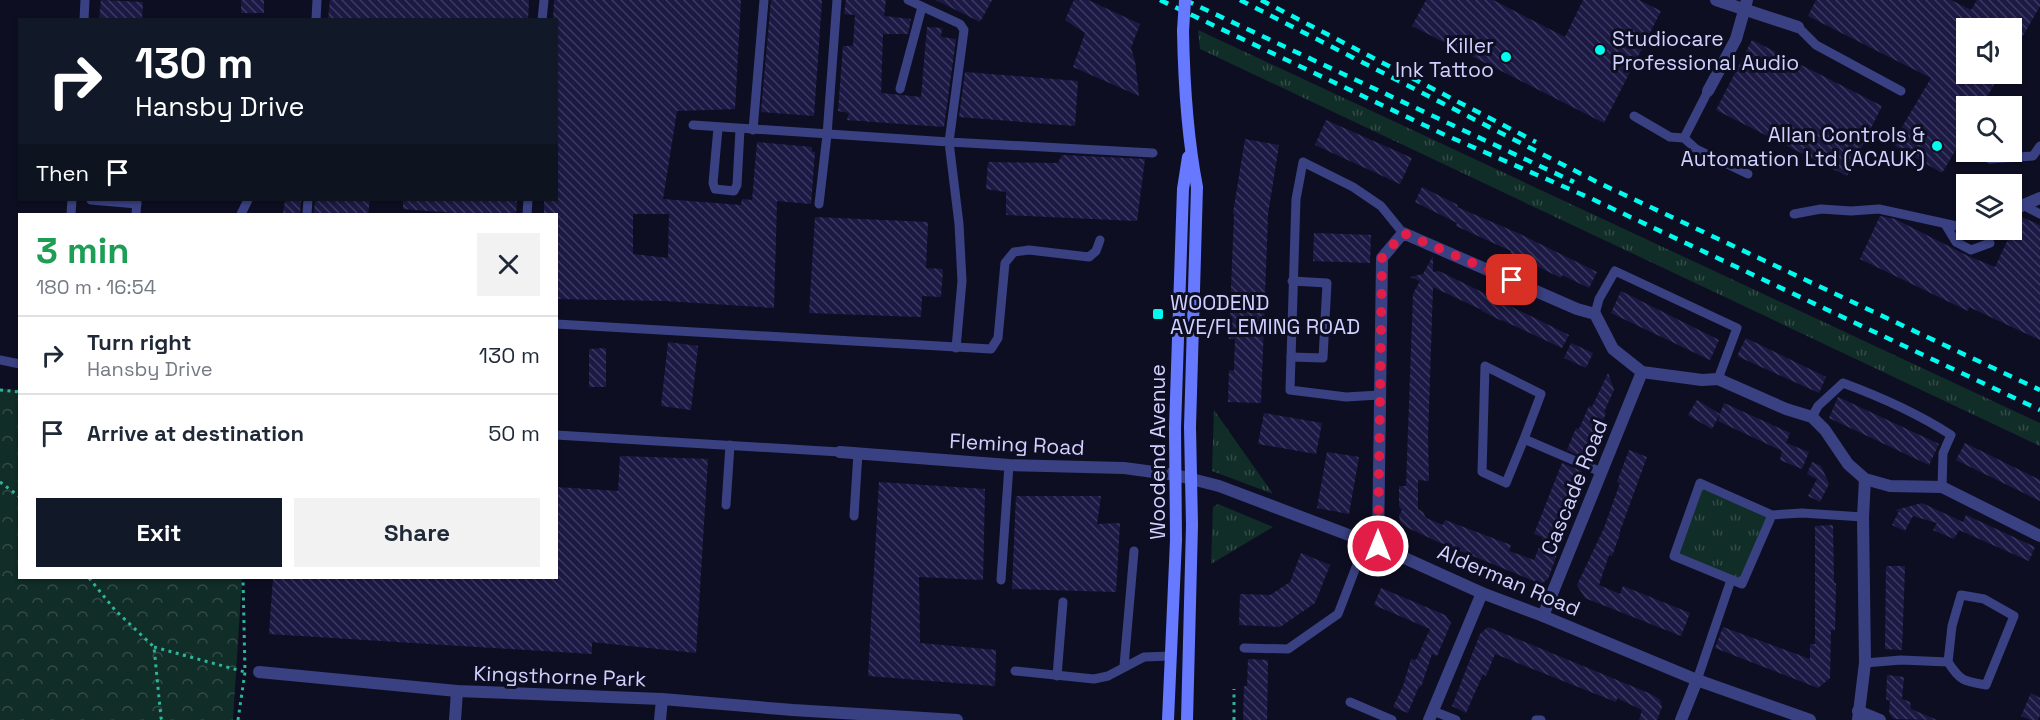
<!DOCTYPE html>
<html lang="en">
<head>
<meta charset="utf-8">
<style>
  :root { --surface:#fff; --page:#f2f2f3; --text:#1f2937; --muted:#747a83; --line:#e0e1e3; --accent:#111827 }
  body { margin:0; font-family:"Space Grotesk",sans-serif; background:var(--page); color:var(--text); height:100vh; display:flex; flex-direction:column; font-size:22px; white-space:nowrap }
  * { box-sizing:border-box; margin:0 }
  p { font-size:20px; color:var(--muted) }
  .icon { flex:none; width:33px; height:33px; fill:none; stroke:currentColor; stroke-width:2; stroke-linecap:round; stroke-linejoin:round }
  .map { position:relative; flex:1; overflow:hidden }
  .side { position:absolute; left:18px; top:213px; width:540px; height:366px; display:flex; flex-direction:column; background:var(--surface); border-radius:0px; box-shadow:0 2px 4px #0004 }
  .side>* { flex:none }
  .hud { position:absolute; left:18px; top:18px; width:540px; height:183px; border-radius:0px; box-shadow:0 2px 4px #0004; background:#111827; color:#fff; overflow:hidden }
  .fabs { position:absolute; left:1956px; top:18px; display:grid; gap:12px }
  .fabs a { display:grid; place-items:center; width:66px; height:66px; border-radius:0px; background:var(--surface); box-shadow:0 2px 4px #0004; font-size:30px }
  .pin { position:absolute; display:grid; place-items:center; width:51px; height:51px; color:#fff; margin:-26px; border-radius:12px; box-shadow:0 3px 9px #0006 }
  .me { position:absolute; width:66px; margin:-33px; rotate:0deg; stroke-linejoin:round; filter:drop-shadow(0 0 4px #0008) }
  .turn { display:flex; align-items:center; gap:21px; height:126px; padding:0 18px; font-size:27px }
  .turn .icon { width:78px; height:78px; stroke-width:2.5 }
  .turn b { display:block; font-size:42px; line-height:51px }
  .then { display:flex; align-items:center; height:57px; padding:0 18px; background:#0003; gap:12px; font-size:22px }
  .round { display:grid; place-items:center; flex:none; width:63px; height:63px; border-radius:0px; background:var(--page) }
  .summary { display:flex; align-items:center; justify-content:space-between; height:102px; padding:0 18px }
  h1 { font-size:36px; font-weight:700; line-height:45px; color:#1e9e55 }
  .cta { display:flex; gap:12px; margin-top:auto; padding:12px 18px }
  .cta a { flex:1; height:69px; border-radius:0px; background:var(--accent); color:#fff; font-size:24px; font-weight:700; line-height:69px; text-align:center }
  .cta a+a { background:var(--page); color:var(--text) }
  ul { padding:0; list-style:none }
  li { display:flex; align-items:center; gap:18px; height:78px; padding:0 18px; border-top:2px solid var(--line) }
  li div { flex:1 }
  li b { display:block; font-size:22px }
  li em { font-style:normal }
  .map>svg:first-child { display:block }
  .grass { fill:url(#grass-tufts) }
  .forest { fill:url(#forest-crowns) }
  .building { fill:url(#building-back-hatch); fill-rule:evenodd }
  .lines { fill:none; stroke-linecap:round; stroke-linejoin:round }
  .path { stroke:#2eb599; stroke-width:3; stroke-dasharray:3 4.5; stroke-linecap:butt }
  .lane { stroke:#394182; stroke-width:9 }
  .street { stroke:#394182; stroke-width:12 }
  .secondary { stroke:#6779ff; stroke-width:12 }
  .rail { stroke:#00fbef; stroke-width:4.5; stroke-dasharray:9 8; stroke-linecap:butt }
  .secondary-bridge { stroke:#6779ff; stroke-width:12 }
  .route { stroke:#e11d48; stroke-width:10; stroke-dasharray:0 18 }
  .poi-dot { fill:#00fbef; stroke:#0e0e23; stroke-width:2 }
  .labels { text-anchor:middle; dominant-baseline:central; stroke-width:6; stroke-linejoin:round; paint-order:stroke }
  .poi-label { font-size:21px; fill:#d0d1ff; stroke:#0e0e23; text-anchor:start }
  .street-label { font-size:21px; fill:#d0d1ff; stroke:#0e0e23 }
</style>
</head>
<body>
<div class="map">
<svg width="2040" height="720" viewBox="0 0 2040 720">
  <defs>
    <pattern id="grass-tufts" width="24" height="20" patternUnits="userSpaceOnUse" patternTransform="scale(1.5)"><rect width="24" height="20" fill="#112d28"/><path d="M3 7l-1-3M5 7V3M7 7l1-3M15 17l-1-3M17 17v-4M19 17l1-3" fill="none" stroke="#334a48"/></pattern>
    <pattern id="forest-crowns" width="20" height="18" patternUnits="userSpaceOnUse" patternTransform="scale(1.5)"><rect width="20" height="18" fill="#112d28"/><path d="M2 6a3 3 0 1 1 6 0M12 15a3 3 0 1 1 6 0" fill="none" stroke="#334a48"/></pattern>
    <pattern id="building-back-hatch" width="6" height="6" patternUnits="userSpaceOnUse" patternTransform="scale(1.5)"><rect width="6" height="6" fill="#1c1a44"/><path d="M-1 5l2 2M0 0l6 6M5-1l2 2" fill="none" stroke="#3c3a60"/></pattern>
  </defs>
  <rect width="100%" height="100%" fill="#0e0e23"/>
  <!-- grass -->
  <g class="grass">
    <polygon points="1198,30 2040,423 2040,446 1200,49"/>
    <polygon points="1214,410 1273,494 1212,471"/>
    <polygon points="1700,483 1772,515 1742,584 1674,556"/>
    <polygon points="1218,504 1273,527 1211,564 1213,507"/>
  </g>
  <!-- forest -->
  <polygon class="forest" points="0,389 19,390 20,578 242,578 233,720 0,720"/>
  <!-- building -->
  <g class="building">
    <polygon points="101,0 143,2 142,20 99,20"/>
    <rect x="241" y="0" width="23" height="13"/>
    <polygon points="330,0 529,0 528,20 328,20"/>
    <path d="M554,0H741L735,109L677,111L663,199L741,205L742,199L752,200L757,142L812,147V152H815L811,204L777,201L774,308L666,301L556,299V214H544V200H556V20H553ZM633,214H669L668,258L633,254Z"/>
    <polygon points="771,0 822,0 814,116 761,112"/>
    <polygon points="846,0 886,0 884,16 911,19 908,34 883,34 881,93 921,97 927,27 942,28 941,37 956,39 944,127 847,120 849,113 838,111 843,46 853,46 855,15 844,14"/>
    <polygon points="936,0 992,0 980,22"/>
    <polygon points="1074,0 1088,0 1140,24 1131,48 1135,61 1139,96 1073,67 1085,33 1065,20"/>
    <polygon points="1426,0 1493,0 1565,37 1583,0 1639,0 1661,11 1604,123 1412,26"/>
    <polygon points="1816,0 1951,0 1971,10 1977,0 2040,0 2040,6 2012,55 2012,28 1966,28 1966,74 2001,74 1981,106 1966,106 1966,131 1958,140 1958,146 1942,173 1892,144 1931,78 1808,16"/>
    <polygon points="1752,40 1882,106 1847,176 1716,110"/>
    <polygon points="965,72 1078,81 1075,126 959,117"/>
    <polygon points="1326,120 1412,158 1400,184 1315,145"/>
    <polygon points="1245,139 1279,145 1268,214 1261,403 1228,402 1229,370 1234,371 1235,339 1229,339 1234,214 1233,213"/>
    <polygon points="1062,155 1145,159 1137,221 1006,215 1006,192 986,189 988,162 1058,163"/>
    <polygon points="1422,187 1458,205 1457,207 1520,234 1597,272 1589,288 1562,275 1561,278 1510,253 1511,251 1456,226 1457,223 1415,202"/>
    <polygon points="285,200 301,200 300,214 283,214"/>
    <polygon points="315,200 370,200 368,214 314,214"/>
    <polygon points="403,200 517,200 516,214 468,214 403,209"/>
    <polygon points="1880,216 1895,219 1968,256 1995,267 2019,216 2040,225 2040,340 1969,307 1968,311 1860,259"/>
    <polygon points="815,217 928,222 926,268 943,269 941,297 922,296 921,317 809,313"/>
    <polygon points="1314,233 1371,235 1370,263 1313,261"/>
    <polygon points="1433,256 1433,272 1439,271 1569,335 1562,348 1502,320 1502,321 1482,311 1482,310 1433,287 1428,437 1429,481 1418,480 1418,509 1423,512 1426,518 1443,525 1445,520 1511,545 1509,551 1534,560 1543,537 1534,534 1562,463 1582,471 1554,542 1552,541 1560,546 1548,579 1541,584 1436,541 1406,527 1400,522 1399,515 1402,510 1399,506 1399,486 1406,486 1413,294 1420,281 1410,277 1423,274"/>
    <polygon points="1621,291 1719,340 1710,360 1611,313"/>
    <polygon points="1746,338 1826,377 1819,393 1737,356"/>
    <polygon points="668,342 698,346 691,410 661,406"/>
    <polygon points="1571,343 1593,353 1586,368 1564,358"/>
    <polygon points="606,348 606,387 589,387 589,349"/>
    <polygon points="1608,373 1614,390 1604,412 1606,413 1587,459 1567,450 1576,428 1579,429 1589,406 1592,407"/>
    <polygon points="1838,397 1939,444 1929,465 1829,418"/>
    <polygon points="1697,400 1720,414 1724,403 1790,433 1786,443 1809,452 1802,469 1780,460 1782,451 1718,421 1720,414 1712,429 1688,415"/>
    <polygon points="1264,413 1322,423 1316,454 1258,444"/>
    <polygon points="1965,443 2040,480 2040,501 1956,460"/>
    <polygon points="1629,450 1647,457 1619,534 1620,534 1612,556 1609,555 1599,585 1620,594 1623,586 1690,613 1681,636 1585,598 1577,585 1604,528 1620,483 1617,482"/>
    <polygon points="1327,452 1359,457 1349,514 1317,508"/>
    <polygon points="620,456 708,459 696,653 592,642 592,654 269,634 273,578 556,578 556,487 618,491"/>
    <polygon points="1812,462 1821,466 1829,484 1820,502 1808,496 1817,479 1807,474"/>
    <polygon points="879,482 985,489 983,580 919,577 920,643 996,650 995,686 868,676"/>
    <polygon points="1016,496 1101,496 1097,524 1120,523 1116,592 1012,589"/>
    <polygon points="1922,503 1963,522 1966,515 2035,547 2029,561 1959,530 1954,539 1933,530 1937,523 1913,516 1905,531 1892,525 1899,511 1896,510"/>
    <polygon points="1833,525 1834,583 1836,583 1835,630 1831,630 1830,678 1818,688 1715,648 1723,627 1810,659 1810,644 1815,644 1815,526"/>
    <polygon points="1301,553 1330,565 1315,603 1280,627 1239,625 1240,594 1270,595 1290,582"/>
    <polygon points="1886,566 1905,566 1902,650 1885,649"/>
    <polygon points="1381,588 1445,615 1451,623 1437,656 1432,654 1421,687 1419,686 1408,713 1393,707 1403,686 1411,659 1416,660 1430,629 1374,605"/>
    <polygon points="1488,627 1651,694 1660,700 1662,707 1657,720 1639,720 1642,710 1617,698 1616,702 1495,654 1486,676 1483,674 1466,713 1452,706 1480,634"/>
    <polygon points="1248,659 1268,660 1267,720 1243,720 1244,686 1247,686"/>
    <polygon points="1887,675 1904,677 1902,699 1910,702 1911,709 1937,720 1894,719 1889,713 1890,701 1886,699"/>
    <polygon points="2031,693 2040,698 2040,715 2038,720 2031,720 2021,716"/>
  </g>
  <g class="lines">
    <!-- path -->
    <g class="path">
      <polyline points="0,390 20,392"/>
      <polyline points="0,482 20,497"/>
      <polyline points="89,578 115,610 154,647 161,718 162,720"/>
      <polyline points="154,647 245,672"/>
      <polyline points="238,720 245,672 243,578"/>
      <polyline points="1234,720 1234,689"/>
    </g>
    <!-- lane -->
    <g class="lane">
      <polyline points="908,0 960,24 964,30 949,142 1153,153"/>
      <polyline points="84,20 85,0"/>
      <polyline points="316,20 317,0"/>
      <polyline points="542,20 544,0"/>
      <polyline points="1798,27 1816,45 1901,91"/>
      <polyline points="900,89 922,7"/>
      <polyline points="1708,91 1684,138 1696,149 1748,174"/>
      <polyline points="1634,116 1670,137 1684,138"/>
      <polyline points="693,125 949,142 959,224 962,281 956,348"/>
      <polyline points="718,128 713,183 715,189 734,191 737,185 740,129"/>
      <polyline points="753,130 764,0"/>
      <polyline points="1964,144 1966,145"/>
      <polyline points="1977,152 1990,159 2033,156 2040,146"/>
      <polyline points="91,200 137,204"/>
      <polyline points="819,204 827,135 837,0"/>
      <polyline points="2023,205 2040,214"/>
      <polyline points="71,214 72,200"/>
      <polyline points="136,214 137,200"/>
      <polyline points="241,214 248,200"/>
      <polyline points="307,214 308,200"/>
      <polyline points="527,214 528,200"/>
      <polyline points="1794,214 1821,209 1851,211 1879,209 1966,228"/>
      <polyline points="1945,224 1956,242 1971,250 1990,243"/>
      <polyline points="1595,314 1599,299 1615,271 1737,328 1718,379"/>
      <polyline points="556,324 991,349 998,338 1005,263 1014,252 1029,250 1089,257 1096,251 1100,240"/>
      <polyline points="1291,357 1323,358 1327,283 1292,281"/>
      <polyline points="0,360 20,364"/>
      <polyline points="1379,395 1346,397 1290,390 1296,199 1303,162 1353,187 1381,206 1403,233"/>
      <path d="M1812,417L1818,406L1843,383C1881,397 1917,413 1951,435L1943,453L1942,487"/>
      <polyline points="556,435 840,452"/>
      <polyline points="1524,439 1506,483 1482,472 1485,366 1541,394 1524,439 1601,472"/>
      <polyline points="726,505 730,445"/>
      <polyline points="1772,515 1742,584 1674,556 1700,483 1772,515 1802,513 1863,517"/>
      <polyline points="854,516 858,453"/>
      <polyline points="1001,580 1009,465"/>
      <polyline points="1244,648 1288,649 1338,614 1366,541"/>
      <path d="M1865,663L1901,660L1948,662L1952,626L1961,595L1984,599L2014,616L1986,685C1964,681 1960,681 1948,662"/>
      <polyline points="1124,666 1134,551"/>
      <polyline points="1015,671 1094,679 1108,676 1144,657 1171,656"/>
      <polyline points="1057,676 1063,602"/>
      <polyline points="1697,680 1731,580"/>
      <polyline points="1350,702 1392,720"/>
      <polyline points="1433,711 1456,720"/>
      <polyline points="1536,720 1541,720"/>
    </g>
    <!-- street -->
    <g class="street">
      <polyline points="1716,0 1798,27"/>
      <polyline points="1708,91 1736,39 1747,0"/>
      <polyline points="2012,210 2040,198"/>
      <polyline points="840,452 1009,465 1124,468 1176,475 1219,486 1378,546 1482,593 1543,616 1697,680 1810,720"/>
      <polyline points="1378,546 1382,258 1403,233 1577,309 1595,314 1613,349 1642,372 1702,380 1718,379 1786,409 1812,417 1825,430 1848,464 1865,479 1890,486 1942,487 2040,536"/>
      <polyline points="1543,616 1642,372"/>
      <polyline points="259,672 457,691 662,699 793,710 957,720"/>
      <polyline points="1858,711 1880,720"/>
      <polyline points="455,720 457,691"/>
      <polyline points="660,720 662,699"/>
      <polyline points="1429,720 1482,593"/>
      <polyline points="1681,720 1697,680"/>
      <polyline points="1858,720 1865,663 1863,517 1865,479"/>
    </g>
    <!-- secondary -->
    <g class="secondary">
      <path d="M1183,31C1184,84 1187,135 1197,187L1190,427L1192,525L1187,720"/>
      <polyline points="1168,720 1176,540 1175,428 1183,189 1188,157"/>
    </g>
    <!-- rail -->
    <g class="rail">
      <polyline points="1160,0 1443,134 1590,198 2040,410"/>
      <polyline points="1185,0 1574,182"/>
      <polyline points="1240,0 1597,182 2040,390"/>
      <polyline points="1261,0 1536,142"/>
    </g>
    <!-- secondary-bridge -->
    <polyline class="secondary-bridge" points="1183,31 1185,0"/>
  </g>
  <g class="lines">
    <!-- route -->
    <polyline class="route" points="1378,546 1382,258 1403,233 1512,280"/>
  </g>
  <!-- markers -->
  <g class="poi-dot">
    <circle cx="1600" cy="50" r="6"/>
    <circle cx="1506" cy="57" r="6"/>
    <circle cx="1937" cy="146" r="6"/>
    <rect x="1152" y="308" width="12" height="12" rx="3"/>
  </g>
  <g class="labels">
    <!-- poi labels -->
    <g class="poi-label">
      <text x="1612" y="38">Studiocare<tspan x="1612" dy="24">Professional Audio</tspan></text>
      <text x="1494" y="45" text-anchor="end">Killer<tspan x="1494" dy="24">Ink Tattoo</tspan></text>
      <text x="1925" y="134" text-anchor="end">Allan Controls &amp;<tspan x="1925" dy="24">Automation Ltd (ACAUK)</tspan></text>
      <text x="1170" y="302">WOODEND<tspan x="1170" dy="24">AVE/FLEMING ROAD</tspan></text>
    </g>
    <!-- street labels -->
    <g class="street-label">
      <text transform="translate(1017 444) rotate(3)">Fleming Road</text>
      <text transform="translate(1157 452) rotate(-90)">Woodend Avenue</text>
      <text transform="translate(1574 487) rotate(-68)">Cascade Road</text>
      <text transform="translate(1509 580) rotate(23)">Alderman Road</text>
      <text transform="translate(560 676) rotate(2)">Kingsthorne Park</text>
    </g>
  </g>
</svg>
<div class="fabs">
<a><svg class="icon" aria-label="sound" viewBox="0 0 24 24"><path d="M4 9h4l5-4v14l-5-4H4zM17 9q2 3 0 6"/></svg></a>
<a><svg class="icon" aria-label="search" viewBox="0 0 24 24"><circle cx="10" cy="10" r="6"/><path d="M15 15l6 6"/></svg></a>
<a><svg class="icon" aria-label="layers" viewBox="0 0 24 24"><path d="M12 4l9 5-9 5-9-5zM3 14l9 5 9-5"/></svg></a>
</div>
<div class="pin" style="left:1512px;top:280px;background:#d93025"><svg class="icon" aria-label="arrive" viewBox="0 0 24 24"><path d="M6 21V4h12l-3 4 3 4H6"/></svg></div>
<svg class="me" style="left:1378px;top:546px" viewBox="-20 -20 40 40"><circle r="17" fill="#e11d48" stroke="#fff" stroke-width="3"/><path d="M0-11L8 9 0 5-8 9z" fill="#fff"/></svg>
<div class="hud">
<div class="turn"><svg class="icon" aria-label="right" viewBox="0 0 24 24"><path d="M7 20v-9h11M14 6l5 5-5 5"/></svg><div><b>130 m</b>Hansby Drive</div></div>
<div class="then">Then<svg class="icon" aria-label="arrive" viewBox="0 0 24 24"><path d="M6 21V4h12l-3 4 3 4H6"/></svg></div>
</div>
<section class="side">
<div class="summary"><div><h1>3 min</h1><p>180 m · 16:54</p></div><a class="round"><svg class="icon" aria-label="close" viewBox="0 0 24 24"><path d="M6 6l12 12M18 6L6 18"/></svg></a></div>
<ul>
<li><svg class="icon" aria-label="right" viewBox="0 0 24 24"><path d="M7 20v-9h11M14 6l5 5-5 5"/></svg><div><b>Turn right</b><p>Hansby Drive</p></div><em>130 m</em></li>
<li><svg class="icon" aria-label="arrive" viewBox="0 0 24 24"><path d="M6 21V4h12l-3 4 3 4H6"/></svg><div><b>Arrive at destination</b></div><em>50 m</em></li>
</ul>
<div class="cta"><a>Exit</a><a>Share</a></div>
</section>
</div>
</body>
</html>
